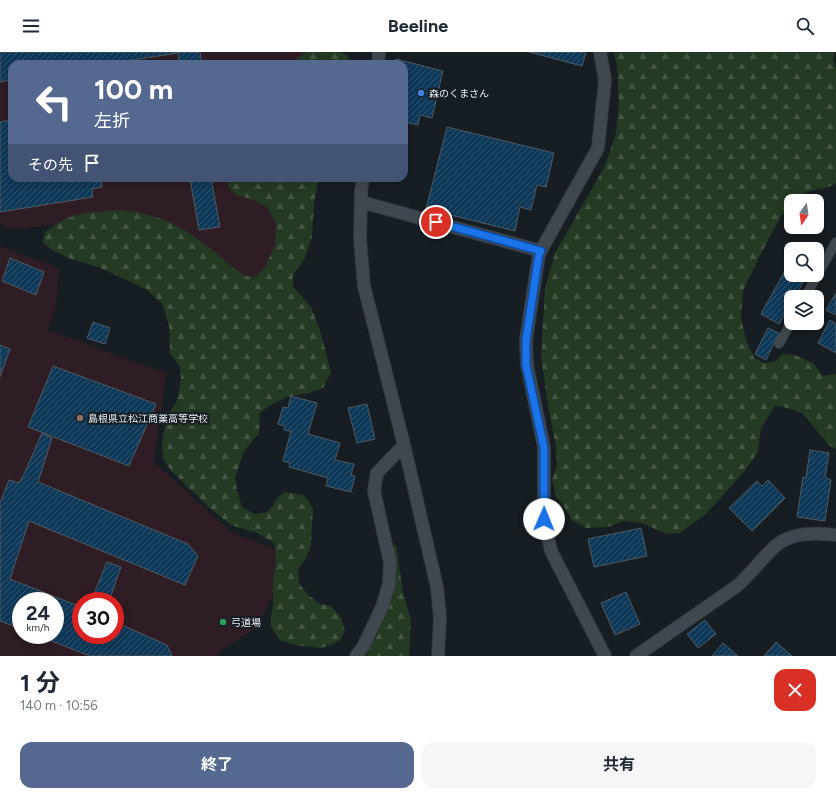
<!DOCTYPE html>
<html lang="ja">
<head>
<meta charset="utf-8">
<style>
  :root { --surface:#fff; --page:#f6f6f7; --text:#1f2937; --muted:#747a83; --accent:#546890 }
  body { margin:0; font-family:Figtree,"Noto Sans JP",sans-serif; background:var(--page); color:var(--text); height:100vh; display:flex; flex-direction:column; font-size:15px; white-space:nowrap }
  * { box-sizing:border-box; margin:0 }
  p { font-size:13px; color:var(--muted) }
  .icon { flex:none; width:22px; height:22px; fill:none; stroke:currentColor; stroke-width:2; stroke-linecap:round; stroke-linejoin:round }
  .map { position:relative; height:604px; overflow:hidden }
  .panel { display:flex; flex-direction:column; background:var(--surface); flex:1 }
  .panel>* { flex:none }
  .guide { position:absolute; left:8px; top:8px; width:400px; height:122px; border-radius:12px; box-shadow:0 2px 10px #0003; background:#546890; color:#fff; overflow:hidden }
  .needle { width:26px; rotate:193deg }
  .controls { position:absolute; left:784px; top:142px; display:grid; gap:8px }
  .controls a { display:grid; place-items:center; width:40px; height:40px; border-radius:8px; background:var(--surface); box-shadow:0 2px 10px #0003; font-size:20px }
  .speed { position:absolute; left:12px; top:540px; display:flex; gap:8px; font-size:20px; font-weight:700; text-align:center }
  .speed>* { display:grid; place-content:center; width:52px; height:52px; border-radius:50%; background:var(--surface); box-shadow:0 2px 10px #0003; line-height:1 }
  .speed small { font-size:10px; font-weight:400 }
  .speed .limit { border:6px solid #d22; background:#fff; color:#111 }
  .pin { position:absolute; display:grid; place-items:center; width:34px; height:34px; color:#fff; margin:-17px; border:2px solid #fff; border-radius:50%; box-shadow:0 1px 4px #0007 }
  .me { position:absolute; width:44px; margin:-22px; rotate:1deg; stroke-linejoin:round; filter:drop-shadow(0 0 3px #0008) }
  .turn { display:flex; align-items:center; gap:14px; height:84px; padding:0 20px; font-size:18px }
  .turn .icon { width:52px; height:52px; stroke-width:2.5 }
  .turn b { display:block; font-size:28px; line-height:34px }
  .then { display:flex; align-items:center; height:38px; padding:0 20px; background:#0003; gap:8px; font-size:15px }
  .round { display:grid; place-items:center; flex:none; width:42px; height:42px; border-radius:12px; background:var(--page) }
  .headline { display:flex; align-items:center; justify-content:space-between; height:68px; padding:0 20px }
  h1 { font-size:24px; font-weight:700; line-height:30px }
  .button { display:flex; gap:8px; margin-top:auto; padding:8px 20px }
  .button a { flex:1; height:46px; border-radius:12px; background:var(--accent); color:#fff; font-size:16px; font-weight:700; line-height:46px; text-align:center }
  .button a+a { background:var(--page); color:var(--text) }
  header { display:flex; justify-content:space-between; align-items:center; height:52px; padding:0 20px; background:var(--surface); font-size:18px; font-weight:700 }
  .map>svg:first-child { display:block }
  .education { fill:#2e1d24; fill-rule:evenodd }
  .forest { fill:url(#forest-firs) }
  .building { fill:url(#building-hatch); stroke:#515960 }
  .lines { fill:none; stroke-linecap:round; stroke-linejoin:round }
  .lane-casing { stroke:#35393e; stroke-width:10 }
  .street-casing { stroke:#35393e; stroke-width:14 }
  .lane { stroke:#40484f; stroke-width:9 }
  .street { stroke:#40484f; stroke-width:12 }
  .route-casing { stroke:#114b97; stroke-width:10 }
  .route { stroke:#1a73e8; stroke-width:7 }
  .shop-dot { fill:#3f7fe0; stroke:#161d23; stroke-width:1.5 }
  .education-dot { fill:#8d6e63; stroke:#161d23; stroke-width:1.5 }
  .leisure-dot { fill:#2e9e5b; stroke:#161d23; stroke-width:1.5 }
  .labels { text-anchor:middle; dominant-baseline:central; stroke-width:4; stroke-linejoin:round; paint-order:stroke }
  .poi-label { font-size:10px; fill:#e7ecf1; stroke:#161d23; text-anchor:start }
</style>
</head>
<body>
<header><svg class="icon" aria-label="menu" viewBox="0 0 24 24"><path d="M4 6h16M4 12h16M4 18h16"/></svg>Beeline<svg class="icon" aria-label="search" viewBox="0 0 24 24"><circle cx="10" cy="10" r="6"/><path d="M15 15l6 6"/></svg></header>
<div class="map">
<svg width="836" height="604" viewBox="0 0 836 604">
  <defs>
    <pattern id="forest-firs" width="22" height="20" patternUnits="userSpaceOnUse"><rect width="22" height="20" fill="#253a22"/><path d="M5 1l3.5 6h-7zM16 11l3.5 6h-7z" fill="#455743"/></pattern>
    <pattern id="building-hatch" width="6" height="6" patternUnits="userSpaceOnUse"><rect width="6" height="6" fill="#0d3858"/><path d="M-1 1l2-2M0 6l6-6M5 7l2-2" fill="none" stroke="#305570"/></pattern>
  </defs>
  <rect width="100%" height="100%" fill="#161d23"/>
  <!-- education -->
  <g class="education">
    <polygon points="0,0 312,0 312,12 12,12 12,126 303,126 260,246 113,168 10,177 0,172"/>
    <path d="M0,194L59,216L56,255L48,278L166,321L154,410L231,480L292,504L257,575L222,598L217,604H0ZM21,549H55V583H21ZM81,549H115V583H81Z"/>
  </g>
  <!-- forest -->
  <g class="forest">
    <polygon points="306,0 340,0 347,3 351,11 351,12 293,12 297,6"/>
    <path d="M614,0H834L833,8L836,16V131C824,140 803,136 793,149H791V151L780,166L759,205L743,239L741,266L746,288L754,306L764,311L774,310L783,302L795,303L813,311L823,324L836,322V397L830,394L802,361L784,355L775,354L761,376L758,400L743,421L706,462L680,481L667,482L642,471L624,469L608,475L586,476L572,468L564,455L556,444L552,428L557,414L556,395L548,354L541,304L545,237L555,201L605,114L616,81L619,52L617,15Z"/>
    <polygon points="229,126 319,126 314,151 312,185 304,208 293,223 293,234 311,255 321,281 331,321 323,336 309,341 287,345 269,354 260,361 259,381 244,400 235,425 237,439 242,455 255,462 267,460 273,454 277,446 285,440 304,443 313,456 311,492 306,506 298,517 299,531 307,542 320,552 331,554 341,566 345,579 340,588 331,593 321,596 294,593 280,588 271,575 271,565 273,552 273,527 276,508 274,491 257,481 231,473 212,458 171,419 163,406 162,389 167,365 177,349 181,327 180,315 170,301 169,273 162,252 146,237 98,215 71,207 50,197 43,190 45,180 66,166 85,161 116,158 138,160 168,169 189,181 214,199 231,214 245,224 255,225 264,216 275,194 276,172 268,156 255,148 236,143 228,134"/>
    <polygon points="396,493 403,540 411,569 409,604 366,604 377,583 394,540 394,511 391,496"/>
  </g>
  <!-- building -->
  <g class="building">
    <polygon points="0,0 200,0 202,12 179,12 178,1 107,12 12,12 12,28 0,30"/>
    <polygon points="529,0 586,0 582,14"/>
    <polygon points="396,7 443,19 432,66 420,63 418,73 404,70 404,12 395,12"/>
    <polygon points="12,68 12,126 101,126 102,135 92,137 93,145 0,160 0,70"/>
    <polygon points="447,75 554,101 546,135 537,133 531,158 520,155 515,179 426,157"/>
    <polygon points="194,126 211,126 220,175 199,178 190,127"/>
    <polygon points="10,206 44,220 36,243 2,229"/>
    <polygon points="791,208 791,223 807,223 795,245 791,245 791,251 779,272 761,262"/>
    <polygon points="836,241 836,263 826,258"/>
    <polygon points="830,268 836,272 836,301 818,291"/>
    <polygon points="93,270 110,276 105,292 87,286"/>
    <polygon points="768,276 779,281 766,308 755,302"/>
    <polygon points="0,293 10,297 0,325"/>
    <polygon points="53,314 156,352 129,414 28,375"/>
    <polygon points="291,344 317,351 308,382 340,391 335,408 354,412 351,423 355,424 351,440 326,434 328,426 289,415 290,411 283,409 291,379 284,378 285,374 278,372 283,355 288,356"/>
    <polygon points="367,352 375,387 357,391 348,356"/>
    <polygon points="42,381 52,386 38,430 188,492 198,504 185,533 29,469 10,527 81,555 81,583 115,583 115,570 167,593 172,604 90,604 36,583 55,583 55,549 21,549 21,577 0,569 0,451 9,428 19,431 25,420"/>
    <polygon points="810,398 829,401 825,425 831,428 825,469 797,465 803,425 806,426"/>
    <polygon points="768,428 785,446 752,479 729,456 757,429 762,434"/>
    <polygon points="641,476 647,504 594,515 588,487"/>
    <polygon points="107,510 121,515 109,549 91,549"/>
    <polygon points="626,540 640,572 615,583 601,551"/>
    <polygon points="705,568 716,582 698,596 687,582"/>
    <polygon points="776,590 792,604 764,604"/>
    <polygon points="723,591 738,604 712,604"/>
  </g>
  <g class="lines">
    <!-- lane casing -->
    <g class="lane-casing">
      <g id="lane">
        <polyline points="805,245 836,190"/>
        <polyline points="779,292 791,271"/>
      </g>
    </g>
    <!-- street casing -->
    <g class="street-casing">
      <g id="street">
        <polyline points="600,0 605,28 598,96 539,202 526,288 527,313 544,395 544,467 551,499 605,604"/>
        <polyline points="378,12 379,0"/>
        <polyline points="363,126 361,140 360,187 364,234 404,393 437,535 440,566 438,604"/>
        <polyline points="361,150 541,199"/>
        <polyline points="356,604 363,595 382,555 389,532 390,510 374,439 377,421 404,393"/>
        <path d="M636,604L734,536C738,533 742,530 745,526C757,515 767,499 781,490C797,480 818,481 836,483"/>
      </g>
    </g>
    <!-- lane -->
    <use href="#lane" class="lane"/>
    <!-- street -->
    <use href="#street" class="street"/>
  </g>
  <g class="lines">
    <!-- route casing -->
    <g class="route-casing">
      <polyline id="route" points="436,170 541,199 539,202 526,288 526,313 544,396 544,467"/>
    </g>
    <!-- route -->
    <use href="#route" class="route"/>
  </g>
  <!-- markers -->
  <circle class="shop-dot" cx="421" cy="41" r="4"/>
  <circle class="education-dot" cx="80" cy="366" r="4"/>
  <circle class="leisure-dot" cx="223" cy="570" r="4"/>
  <g class="labels">
    <!-- poi labels -->
    <g class="poi-label">
      <text x="429" y="41">森のくまさん</text>
      <text x="88" y="366">島根県立松江商業高等学校</text>
      <text x="231" y="570">弓道場</text>
    </g>
  </g>
</svg>
<div class="controls">
<a><svg class="needle" viewBox="-14 -14 28 28"><path d="M0-13l5 13h-10z" fill="#e53935"/><path d="M0 13l5-13h-10z" fill="#747a83"/></svg></a>
<a><svg class="icon" aria-label="search" viewBox="0 0 24 24"><circle cx="10" cy="10" r="6"/><path d="M15 15l6 6"/></svg></a>
<a><svg class="icon" aria-label="layers" viewBox="0 0 24 24"><path d="M12 4l9 5-9 5-9-5zM3 14l9 5 9-5"/></svg></a>
</div>
<div class="speed"><div>24<small>km/h</small></div><div class="limit">30</div></div>
<div class="pin" style="left:436px;top:170px;background:#d93025"><svg class="icon" aria-label="arrive" viewBox="0 0 24 24"><path d="M6 21V4h12l-3 4 3 4H6"/></svg></div>
<svg class="me" style="left:544px;top:467px" viewBox="-20 -20 40 40"><circle r="19" fill="#fff"/><path d="M0-13L10 11 0 6-10 11z" fill="#1a73e8"/></svg>
<div class="guide">
<div class="turn"><svg class="icon" aria-label="left" viewBox="0 0 24 24"><path d="M17 20v-9H6M10 6l-5 5 5 5"/></svg><div><b>100 m</b>左折</div></div>
<div class="then">その先<svg class="icon" aria-label="arrive" viewBox="0 0 24 24"><path d="M6 21V4h12l-3 4 3 4H6"/></svg></div>
</div>
</div>
<section class="panel">
<div class="headline"><div><h1>1 分</h1><p>140 m · 10:56</p></div><a class="round" style="background:#d93025;color:#fff"><svg class="icon" aria-label="close" viewBox="0 0 24 24"><path d="M6 6l12 12M18 6L6 18"/></svg></a></div>
<div class="button"><a>終了</a><a>共有</a></div>
</section>
</body>
</html>
